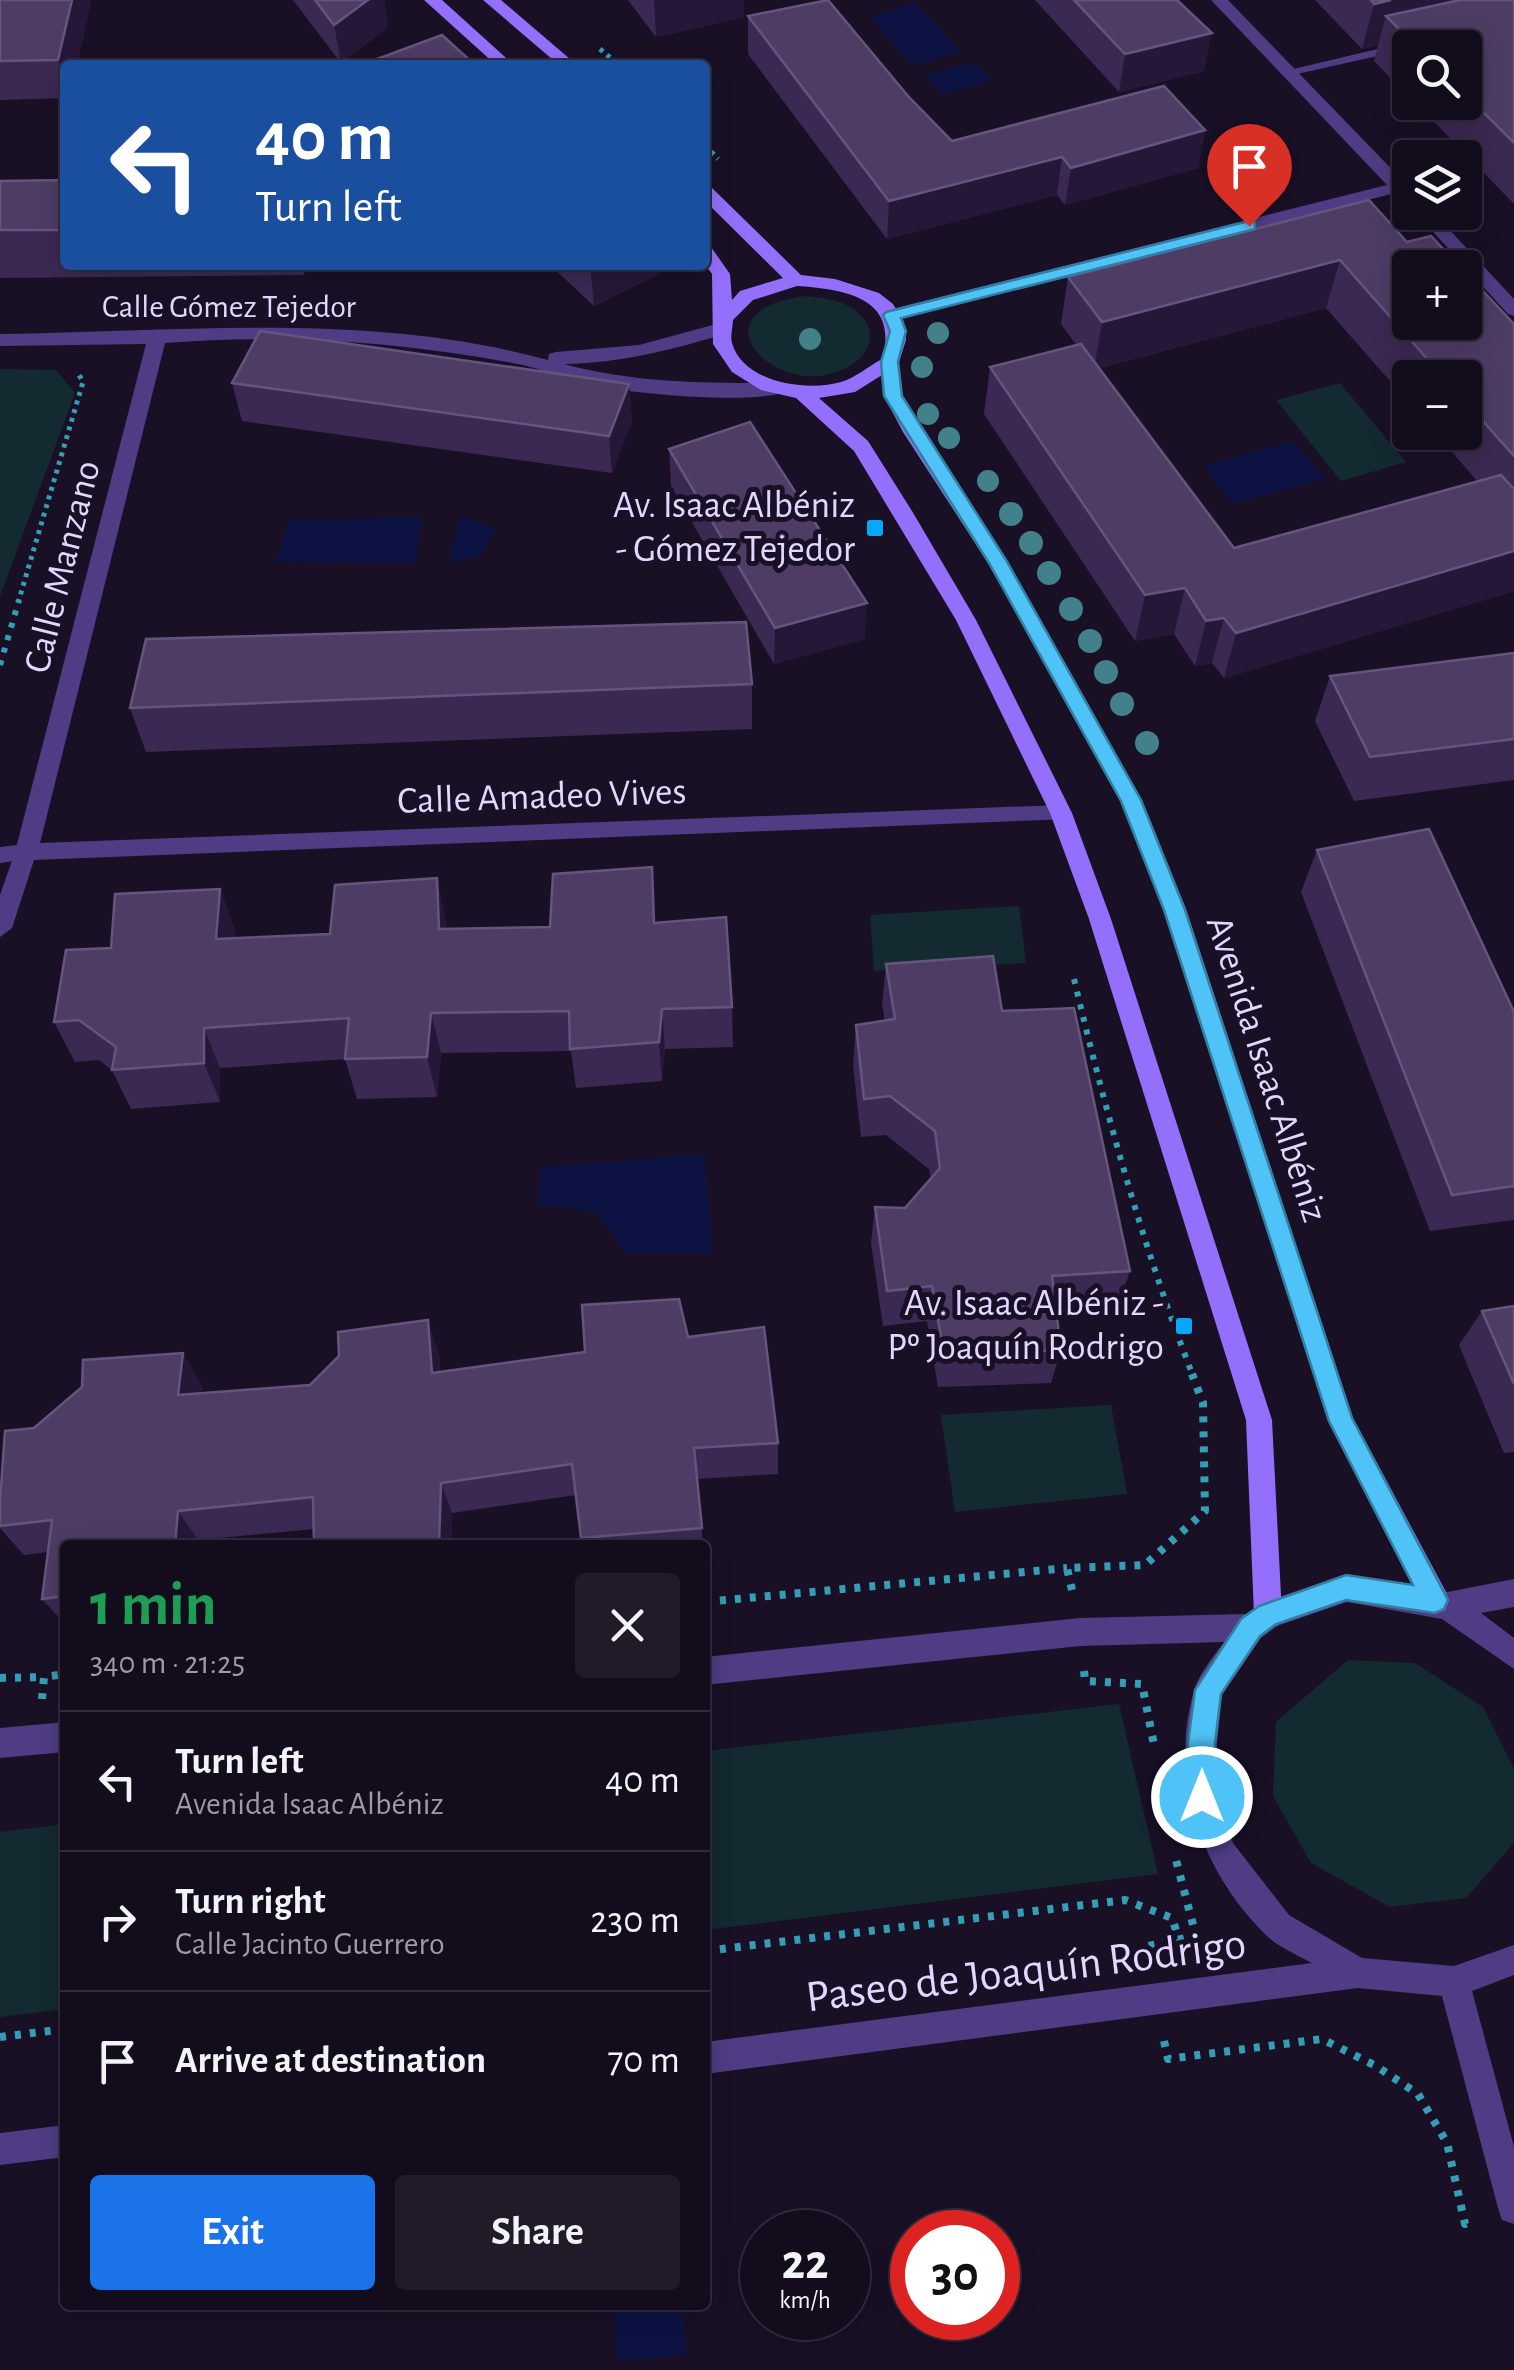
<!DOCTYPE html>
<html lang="en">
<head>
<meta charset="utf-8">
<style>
  :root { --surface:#130c1c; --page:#201a29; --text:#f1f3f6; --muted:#9d9ba3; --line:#322c3b; --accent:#1a73e8 }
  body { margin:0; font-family:"Alegreya Sans",sans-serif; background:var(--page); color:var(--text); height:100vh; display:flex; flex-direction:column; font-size:38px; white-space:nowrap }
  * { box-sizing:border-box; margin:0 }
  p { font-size:32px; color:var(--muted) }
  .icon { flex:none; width:55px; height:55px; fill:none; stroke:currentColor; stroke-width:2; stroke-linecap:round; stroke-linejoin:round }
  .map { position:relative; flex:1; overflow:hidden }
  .sheet { position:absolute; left:60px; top:1540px; width:650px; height:770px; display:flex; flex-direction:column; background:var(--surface); border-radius:10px; box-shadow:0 5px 25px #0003,0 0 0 2px var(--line) }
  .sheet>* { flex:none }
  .guide { position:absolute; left:60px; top:60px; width:650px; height:210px; border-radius:10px; box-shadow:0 5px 25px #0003,0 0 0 2px var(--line); background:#1a4fa0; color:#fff; overflow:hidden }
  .tools { position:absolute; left:1392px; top:30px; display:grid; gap:20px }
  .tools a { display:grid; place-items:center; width:90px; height:90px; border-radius:10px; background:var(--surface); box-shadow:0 5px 25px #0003,0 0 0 2px var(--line); font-size:50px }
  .speed { position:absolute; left:740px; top:2210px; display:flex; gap:20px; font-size:50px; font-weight:700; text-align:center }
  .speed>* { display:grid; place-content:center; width:130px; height:130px; border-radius:50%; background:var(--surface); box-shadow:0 5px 25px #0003,0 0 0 2px var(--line); line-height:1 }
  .speed small { font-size:25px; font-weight:400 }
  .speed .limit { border:15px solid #d22; background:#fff; color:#111 }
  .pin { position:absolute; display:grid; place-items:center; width:85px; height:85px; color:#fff; margin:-102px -42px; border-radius:50% 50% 50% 0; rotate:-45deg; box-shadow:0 0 10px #0007 }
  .pin .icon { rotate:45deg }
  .me { position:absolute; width:110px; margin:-55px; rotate:0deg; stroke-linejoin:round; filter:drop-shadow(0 0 8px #0008) }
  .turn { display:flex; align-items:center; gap:35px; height:210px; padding:0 30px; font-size:45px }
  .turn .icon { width:130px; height:130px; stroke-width:2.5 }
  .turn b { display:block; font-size:70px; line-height:85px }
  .round { display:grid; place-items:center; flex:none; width:105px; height:105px; border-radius:10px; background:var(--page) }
  .head { display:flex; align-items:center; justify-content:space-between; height:170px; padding:0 30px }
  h1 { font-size:60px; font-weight:700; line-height:75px; color:#1e9e55 }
  .cta { display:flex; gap:20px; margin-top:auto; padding:20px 30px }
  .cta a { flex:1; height:115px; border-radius:10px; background:var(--accent); color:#fff; font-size:40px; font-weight:700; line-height:115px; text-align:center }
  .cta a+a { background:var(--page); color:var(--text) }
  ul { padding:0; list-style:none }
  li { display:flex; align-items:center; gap:30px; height:140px; padding:0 30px; border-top:2px solid var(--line) }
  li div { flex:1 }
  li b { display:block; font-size:38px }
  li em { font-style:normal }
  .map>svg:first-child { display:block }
  .green { fill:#132a30 }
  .water { fill:#0c1343 }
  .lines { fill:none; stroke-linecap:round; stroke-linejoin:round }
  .path-far2 { stroke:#339eb5; stroke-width:5; stroke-dasharray:4 5; stroke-linecap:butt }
  .path-far1 { stroke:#339eb5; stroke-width:6; stroke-dasharray:5 8; stroke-linecap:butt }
  .path { stroke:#339eb5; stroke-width:8; stroke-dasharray:6 9; stroke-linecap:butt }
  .lane { fill:#503c84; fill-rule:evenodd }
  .street { fill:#503c84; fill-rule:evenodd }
  .secondary { fill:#946ffb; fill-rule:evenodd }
  .tree { fill:#42818a }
  .wall { fill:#3c2953; fill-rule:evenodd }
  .shaded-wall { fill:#261739 }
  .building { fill:#4e3c65; stroke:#65547d; stroke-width:2.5 }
  .route { fill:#4fc3f7; stroke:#337fa1; stroke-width:2.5 }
  .poi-dot { fill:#07a8f9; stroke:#191026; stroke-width:4 }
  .labels { text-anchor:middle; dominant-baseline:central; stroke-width:10; stroke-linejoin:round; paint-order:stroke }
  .far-street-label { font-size:32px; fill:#e4d6fe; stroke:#191026 }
  .poi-label { font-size:38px; fill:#e4d6fe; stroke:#191026; text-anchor:end }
  .street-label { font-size:38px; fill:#e4d6fe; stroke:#191026 }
  .near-street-label { font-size:45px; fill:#e4d6fe; stroke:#191026 }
</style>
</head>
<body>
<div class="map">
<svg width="1514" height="2370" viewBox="0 0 1514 2370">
  <rect width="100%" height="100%" fill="#191026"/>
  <!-- green -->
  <g class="green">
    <path d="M806,296C828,298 856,302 867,324C873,336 869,350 859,359C792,417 679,312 806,296Z"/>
    <polygon points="0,369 56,370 75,393 0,596"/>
    <polygon points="1340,383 1406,462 1341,481 1276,400"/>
    <polygon points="1019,906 1026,963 874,971 870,915"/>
    <polygon points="1111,1405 1127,1494 955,1512 941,1415"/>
    <polygon points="1348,1660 1415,1663 1483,1707 1514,1769 1514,1843 1466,1898 1390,1907 1311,1863 1273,1796 1276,1722"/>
    <polygon points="1119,1704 1158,1874 705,1930 705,1751"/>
    <polygon points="65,1824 65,2009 0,2017 0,1832"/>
  </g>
  <!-- water -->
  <g class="water">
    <polygon points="914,3 961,51 912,66 870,17"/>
    <polygon points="974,63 992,80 942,94 927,75"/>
    <polygon points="1294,441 1324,479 1233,504 1204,466"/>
    <polygon points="461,516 495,528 481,555 449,563"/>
    <polygon points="422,517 415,563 276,562 290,520"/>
    <polygon points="704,1154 713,1253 627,1254 596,1212 537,1204 542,1167"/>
    <polygon points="612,2305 682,2305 686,2354 618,2362"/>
  </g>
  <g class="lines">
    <!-- path-far2 -->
    <g class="path-far2">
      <polyline points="600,49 619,65"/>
      <polyline points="705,145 718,159"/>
      <polyline points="18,603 83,382 78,373"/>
    </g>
    <!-- path-far1 -->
    <g class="path-far1">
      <polyline points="0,665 19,600"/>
      <path d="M1074,979C1106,1114 1143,1247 1193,1376"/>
    </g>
    <!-- path -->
    <g class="path">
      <polyline points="1072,1590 1067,1568 1145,1565 1205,1511 1203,1403 1192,1374"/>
      <polyline points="705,1602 1067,1568"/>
      <polyline points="1084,1671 1085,1681 1142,1684 1154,1745"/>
      <polyline points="0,1678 44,1677"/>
      <polyline points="42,1699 44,1677 65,1674"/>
      <polyline points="705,1951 1125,1900 1172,1918 1180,1942"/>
      <polyline points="1145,1956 1143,1947 1196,1936 1176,1860"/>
      <polyline points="0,2037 65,2029"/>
      <polyline points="1164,2041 1168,2059 1322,2039 1376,2066 1418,2094 1447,2143 1465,2224 1473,2221"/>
    </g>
    <!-- lane -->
    <g class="lane">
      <polygon points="1407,42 1413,48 1288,76 1281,72"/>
      <polygon points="26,844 33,846 36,852 33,858 0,863 0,847"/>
    </g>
    <!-- street -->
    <g class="street">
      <polygon points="1211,0 1228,0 1410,188 1410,199 1395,193 891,321 885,319 885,311 1387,185"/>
      <polygon points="1415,212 1433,212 1514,299 1514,316 1508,314"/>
      <path d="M720,323L729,329L727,333C673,350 620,363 564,364C634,383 704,383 776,383L783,385V393C743,403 650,395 608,388C576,383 545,369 513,363C397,341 282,334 165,343L40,843L1061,805L1072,813L1069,819L34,860L12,928L0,937V895L15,852L146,344L0,346V334C183,332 369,311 548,360L549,354L556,352L639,345Z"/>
      <path d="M1347,1574L1448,1592L1514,1579V1607L1481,1613L1514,1638V1669L1442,1619L1347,1602L1277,1626L1261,1638L1222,1695L1217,1743V1797L1233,1843L1289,1915L1362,1958L1454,1966L1514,1945V1975L1472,1991L1514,2147V2224L1502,2220L1498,2208L1442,1996L1358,1988L705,2074V2042L1312,1963C1298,1955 1278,1947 1266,1935C1202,1873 1167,1776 1195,1688C1200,1672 1214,1656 1224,1642L1080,1646L705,1685V1657L1080,1618L1246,1614L1268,1601Z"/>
      <polygon points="65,1722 65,1752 0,1758 0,1728"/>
      <polygon points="65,2125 65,2157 0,2165 0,2133"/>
    </g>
    <!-- secondary -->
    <g class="secondary">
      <polygon points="424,0 442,0 514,65 496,65"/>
      <polygon points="483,0 501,0 577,65 559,65"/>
      <path d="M705,186L711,187L801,275L835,279L879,293L893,304L904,322L906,340L899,362L902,396L1007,560L1142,800L1186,909L1353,1418L1445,1590L1449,1600L1445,1610L1435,1614L1425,1610L1328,1421L1164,909L1120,800L988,563L903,432L884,396L882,375L855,392L819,398L868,441L912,511L976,620L1072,813L1111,919L1272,1420L1282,1615L1278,1625L1268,1629L1258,1625L1254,1615L1246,1420L1089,919L1050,813L956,620L854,451L796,398L761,390L732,372L713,344L712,274L705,264V246L711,247L730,274L732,300L740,291L783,278L705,201ZM797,286C845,289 900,298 882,359C869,366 855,378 841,382C808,392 743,383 732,343C730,337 733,326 733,320L753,300Z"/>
    </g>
  </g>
  <!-- trees -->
  <g class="tree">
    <circle cx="938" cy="333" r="11"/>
    <circle cx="810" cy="339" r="11"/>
    <circle cx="922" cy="367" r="11"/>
    <circle cx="928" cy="414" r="11"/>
    <circle cx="949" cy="438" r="11"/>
    <circle cx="988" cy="481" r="11"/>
    <circle cx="1011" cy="514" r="12"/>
    <circle cx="1031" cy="543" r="12"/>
    <circle cx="1049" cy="573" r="12"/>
    <circle cx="1071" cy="609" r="12"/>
    <circle cx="1090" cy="641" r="12"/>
    <circle cx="1106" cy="672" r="12"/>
    <circle cx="1122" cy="704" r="12"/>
    <circle cx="1147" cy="743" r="12"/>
  </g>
  <!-- wall -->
  <g class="wall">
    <polygon points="0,0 91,0 77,65 65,65 65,98 0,100"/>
    <polygon points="293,0 384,0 388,27 341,63"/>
    <polygon points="628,0 744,0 744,17 656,37"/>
    <polygon points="1035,0 1177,0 1204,71 1119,92"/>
    <polygon points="1315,0 1514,0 1514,204 1415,102 1465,102 1465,48 1410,48 1410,98 1374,61 1378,45 1362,49"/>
    <polygon points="748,16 908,96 952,141 1205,130 1198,168 1065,205 1057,195 887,239 748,54"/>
    <polygon points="65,180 65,265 305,265 304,275 0,278 0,181"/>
    <path d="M1407,242L1514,324V591L1224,678L1212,663L1195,666L1174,634L1135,641L984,414L990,367L1077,346L1061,324L1068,277ZM1326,308L1410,404V378H1465V432H1435L1477,481L1234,548L1099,368Z"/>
    <polygon points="550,265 659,265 659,274 594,306"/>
    <polygon points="232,383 629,384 632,421 612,473 242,421"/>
    <polygon points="669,449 865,639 774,664 671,486"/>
    <polygon points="1514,653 1514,780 1354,801 1315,721 1330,676"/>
    <polygon points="752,684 752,729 146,752 130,708"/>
    <polygon points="1317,850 1514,1012 1514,1220 1430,1231 1301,892"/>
    <polygon points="220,889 235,931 234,939 330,934 446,921 446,929 655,923 732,1007 733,1047 665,1049 662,1081 576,1088 571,1051 441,1053 437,1097 357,1099 345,1059 220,1068 220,1102 131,1109 112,1070 99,1060 75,1062 54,1022 111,948"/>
    <polygon points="886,964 1002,1011 1130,1271 1118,1306 1056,1310 1061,1350 1051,1383 938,1387 927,1321 883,1326 871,1243 875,1207 905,1208 931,1179 929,1169 886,1135 861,1137 853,1065 856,1025 885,1021 882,1005"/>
    <polygon points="1514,1306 1514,1452 1504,1453 1459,1345 1482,1311"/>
    <polygon points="688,1337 778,1443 778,1474 697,1479 703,1545 583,1545 576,1495 452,1513 451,1545 314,1545 314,1529 198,1540 65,1545 65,1624 42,1599 48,1552 24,1555 0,1528 0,1501 34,1428 183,1353 202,1386 201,1393 310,1385 439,1354 440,1372"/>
  </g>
  <!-- shaded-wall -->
  <g class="shaded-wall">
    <polygon points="72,0 91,0 77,65 65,65 65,83 58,60"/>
    <polygon points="368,0 384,0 388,27 341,63 334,25"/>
    <polygon points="654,0 744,0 744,17 656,37"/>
    <polygon points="1391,0 1452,0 1443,30 1386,16 1378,45 1362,49 1374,4"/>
    <polygon points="1212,33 1204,71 1119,92 1125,54"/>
    <polygon points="1205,130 1198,168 1065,205 1071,168"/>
    <polygon points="1062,157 1057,195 887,239 889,201"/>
    <polygon points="1340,260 1326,308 1094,369 1102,322"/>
    <polygon points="590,265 659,265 659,274 594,306"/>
    <polygon points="629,384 632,421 612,473 609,436"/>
    <polygon points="1514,551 1514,591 1224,678 1236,633"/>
    <polygon points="1185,588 1174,634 1135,641 1145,595"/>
    <polygon points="867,603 865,639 774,664 775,628"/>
    <polygon points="1224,618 1212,663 1195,666 1206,621"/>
    <polygon points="437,878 446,921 448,971 439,929"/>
    <polygon points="220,889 235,931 232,981 216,939"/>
    <polygon points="662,1009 665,1049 662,1081 659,1042"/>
    <polygon points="431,1013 441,1053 437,1097 427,1057"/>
    <polygon points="204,1028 220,1068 220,1102 204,1063"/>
    <polygon points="428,1320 439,1354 443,1406 432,1373"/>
    <polygon points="183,1353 202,1386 198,1427 178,1395"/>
    <polygon points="441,1483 452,1513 451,1545 439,1545"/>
    <polygon points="178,1511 198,1540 197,1545 175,1545"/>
  </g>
  <!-- building -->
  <g class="building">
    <polygon points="0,0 72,0 58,60 0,61"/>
    <polygon points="315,0 368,0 334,25"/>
    <polygon points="828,0 908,96 952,141 1164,86 1205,130 1071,168 1062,157 889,201 748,16"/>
    <polygon points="1074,0 1177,0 1212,33 1125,54"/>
    <polygon points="1371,0 1391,0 1374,4"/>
    <polygon points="1460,0 1514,0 1514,143 1465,94 1465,48 1418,48 1386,16"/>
    <polygon points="442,35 475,65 361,65"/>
    <polygon points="65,180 65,230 0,230 0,181"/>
    <polygon points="1369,200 1407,242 1431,236 1461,268 1410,268 1410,322 1465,322 1465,272 1514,324 1514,456 1465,401 1465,378 1444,378 1340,260 1102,322 1068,277"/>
    <polygon points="260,331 629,384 609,436 232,383"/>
    <polygon points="1081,344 1234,548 1501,475 1514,489 1514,551 1236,633 1224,618 1206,621 1185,588 1145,595 990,367"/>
    <polygon points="750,422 867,603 775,628 669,449"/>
    <polygon points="746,622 752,684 130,708 146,639"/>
    <polygon points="1514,653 1514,739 1370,757 1330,676"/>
    <polygon points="1429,829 1514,1012 1514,1186 1452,1195 1317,850"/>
    <polygon points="652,867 654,923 726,917 732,1007 662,1009 659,1042 570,1049 569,1011 431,1013 427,1057 345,1059 349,1018 204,1028 204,1063 112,1070 116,1047 79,1020 54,1022 66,950 111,948 115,894 220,889 216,939 330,934 335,885 437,878 439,929 550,927 553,874"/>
    <polygon points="993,956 1002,1011 1074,1008 1130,1271 1052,1276 1061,1350 944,1354 932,1286 887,1291 875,1207 905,1208 940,1168 935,1131 890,1096 864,1099 856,1025 895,1019 886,964"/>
    <polygon points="679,1299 688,1337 764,1327 778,1443 694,1448 702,1528 581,1538 572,1464 441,1483 439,1545 314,1545 313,1497 178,1511 175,1545 65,1545 65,1596 42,1599 52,1520 0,1526 0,1501 5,1431 34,1428 82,1387 83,1360 183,1353 178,1395 310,1385 339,1356 338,1332 428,1320 432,1373 585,1352 582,1305"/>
    <polygon points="1514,1306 1514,1384 1482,1311"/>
  </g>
  <!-- route -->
  <polygon class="route" points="1249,221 1255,222 1255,229 901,318 906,331 898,362 902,396 1006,560 1141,800 1185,910 1352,1418 1448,1600 1444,1609 1435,1613 1346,1600 1276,1624 1260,1636 1221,1694 1215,1743 1215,1797 1211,1807 1202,1810 1192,1807 1188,1797 1188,1743 1195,1690 1241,1619 1259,1606 1346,1575 1413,1585 1329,1421 1164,910 1121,801 989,563 884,396 881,362 890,331 883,315 886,312"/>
  <!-- markers -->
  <g class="poi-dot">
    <rect x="865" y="518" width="20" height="20" rx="5"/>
    <rect x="1174" y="1316" width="20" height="20" rx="5"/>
  </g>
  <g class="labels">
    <!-- far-street labels -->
    <g class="far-street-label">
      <text x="229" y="307">Calle Gómez Tejedor</text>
    </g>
    <!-- poi labels -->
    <g class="poi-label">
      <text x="855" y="506">Av. Isaac Albéniz<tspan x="855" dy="44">- Gómez Tejedor</tspan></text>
      <text x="1164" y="1304">Av. Isaac Albéniz -<tspan x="1164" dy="44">Pº Joaquín Rodrigo</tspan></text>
    </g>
    <!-- street labels -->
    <g class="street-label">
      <text transform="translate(63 567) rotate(-76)">Calle Manzano</text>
      <text transform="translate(542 797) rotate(-2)">Calle Amadeo Vives</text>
      <text transform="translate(1266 1069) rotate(72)">Avenida Isaac Albéniz</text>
    </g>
    <!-- near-street labels -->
    <g class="near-street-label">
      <text transform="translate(1026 1971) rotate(-7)">Paseo de Joaquín Rodrigo</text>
    </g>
  </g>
</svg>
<div class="tools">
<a><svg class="icon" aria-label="search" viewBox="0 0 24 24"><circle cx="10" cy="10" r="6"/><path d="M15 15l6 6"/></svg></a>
<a><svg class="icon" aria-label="layers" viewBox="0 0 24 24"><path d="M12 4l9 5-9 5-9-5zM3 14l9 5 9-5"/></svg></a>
<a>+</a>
<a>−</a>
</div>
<div class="speed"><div>22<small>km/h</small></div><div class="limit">30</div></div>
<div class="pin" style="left:1249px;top:226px;background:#d93025"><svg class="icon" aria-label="arrive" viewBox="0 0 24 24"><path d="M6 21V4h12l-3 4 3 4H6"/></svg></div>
<svg class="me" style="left:1202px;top:1797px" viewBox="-20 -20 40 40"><circle r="17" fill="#4fc3f7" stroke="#fff" stroke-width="3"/><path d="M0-11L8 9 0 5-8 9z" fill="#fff"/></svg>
<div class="guide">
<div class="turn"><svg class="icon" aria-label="left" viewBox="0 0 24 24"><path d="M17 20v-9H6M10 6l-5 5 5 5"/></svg><div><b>40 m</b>Turn left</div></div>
</div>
<section class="sheet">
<div class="head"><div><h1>1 min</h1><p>340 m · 21:25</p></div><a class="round"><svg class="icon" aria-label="close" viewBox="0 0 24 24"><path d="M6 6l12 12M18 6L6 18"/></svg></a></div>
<ul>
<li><svg class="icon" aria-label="left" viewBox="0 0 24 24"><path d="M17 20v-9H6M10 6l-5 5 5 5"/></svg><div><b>Turn left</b><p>Avenida Isaac Albéniz</p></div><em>40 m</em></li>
<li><svg class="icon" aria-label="right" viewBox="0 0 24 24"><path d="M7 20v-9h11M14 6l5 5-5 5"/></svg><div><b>Turn right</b><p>Calle Jacinto Guerrero</p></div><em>230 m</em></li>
<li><svg class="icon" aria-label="arrive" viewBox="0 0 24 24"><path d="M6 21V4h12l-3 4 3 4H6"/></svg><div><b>Arrive at destination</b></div><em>70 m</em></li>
</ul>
<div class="cta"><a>Exit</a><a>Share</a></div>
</section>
</div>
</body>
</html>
